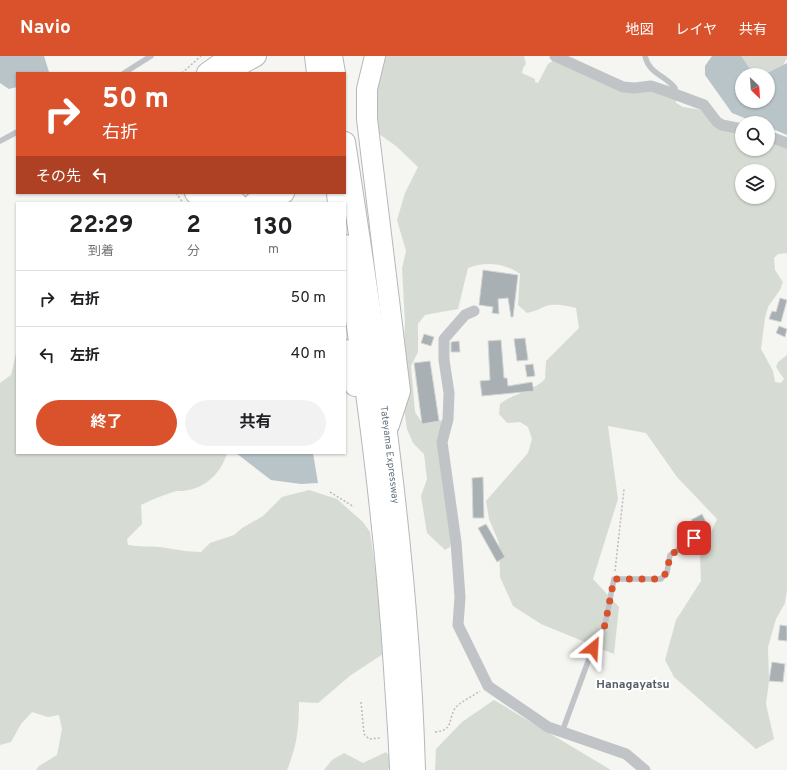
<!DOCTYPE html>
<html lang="ja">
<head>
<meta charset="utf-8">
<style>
  :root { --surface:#fff; --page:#f2f2f2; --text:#202124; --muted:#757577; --line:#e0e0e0; --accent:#da522c }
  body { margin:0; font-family:Overpass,"Noto Sans JP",sans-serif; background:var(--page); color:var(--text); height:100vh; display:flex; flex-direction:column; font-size:15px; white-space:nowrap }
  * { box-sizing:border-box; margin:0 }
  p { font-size:13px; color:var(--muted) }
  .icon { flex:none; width:22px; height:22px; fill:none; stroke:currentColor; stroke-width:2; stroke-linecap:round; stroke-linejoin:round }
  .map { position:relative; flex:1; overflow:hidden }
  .sheet { position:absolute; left:16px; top:146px; width:330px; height:252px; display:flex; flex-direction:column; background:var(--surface); border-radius:0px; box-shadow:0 1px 3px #0004 }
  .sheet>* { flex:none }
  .top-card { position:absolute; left:16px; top:16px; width:330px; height:122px; border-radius:0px; box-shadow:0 1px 3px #0004; background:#da522c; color:#fff; overflow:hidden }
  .needle { width:26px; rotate:155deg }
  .controls { position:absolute; left:735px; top:12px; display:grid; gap:8px }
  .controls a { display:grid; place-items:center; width:40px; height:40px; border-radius:50%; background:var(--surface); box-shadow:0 1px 3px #0004; font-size:20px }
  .pin { position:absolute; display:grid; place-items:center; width:34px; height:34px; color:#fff; margin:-17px; border-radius:8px; box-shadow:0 2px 6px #0006 }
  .me { position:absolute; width:44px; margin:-22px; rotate:27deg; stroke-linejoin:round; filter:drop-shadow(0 0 3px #0008) }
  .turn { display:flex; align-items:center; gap:14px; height:84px; padding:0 20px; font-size:18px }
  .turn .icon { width:52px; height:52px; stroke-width:2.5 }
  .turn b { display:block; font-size:28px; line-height:34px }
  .then { display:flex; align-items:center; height:38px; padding:0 20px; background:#0003; gap:8px; font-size:15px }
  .eta { display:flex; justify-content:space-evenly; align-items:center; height:68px; text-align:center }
  .eta b { font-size:24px; font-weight:700; line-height:28px }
  .cta { display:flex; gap:8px; margin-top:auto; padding:8px 20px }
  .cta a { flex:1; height:46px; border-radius:24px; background:var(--accent); color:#fff; font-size:16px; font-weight:700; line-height:46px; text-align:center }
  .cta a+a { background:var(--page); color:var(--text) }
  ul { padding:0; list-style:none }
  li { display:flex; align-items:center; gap:12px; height:56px; padding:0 20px; border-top:1px solid var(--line) }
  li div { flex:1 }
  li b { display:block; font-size:15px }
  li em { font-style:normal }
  header { display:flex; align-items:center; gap:24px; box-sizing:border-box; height:56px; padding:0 20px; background:var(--accent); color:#fff }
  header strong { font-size:19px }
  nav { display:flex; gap:22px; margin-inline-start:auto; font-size:14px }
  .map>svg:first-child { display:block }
  .green { fill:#d6dcd3; fill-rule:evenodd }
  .water { fill:#b8c4c8 }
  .building { fill:#a8b0b4; stroke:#d6d6d4 }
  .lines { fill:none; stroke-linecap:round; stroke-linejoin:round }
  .motorway-casing { stroke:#b5b8bb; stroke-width:22 }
  .path { stroke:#babcbe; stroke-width:1.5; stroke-dasharray:2 2; stroke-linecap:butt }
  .service { stroke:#c0c4c7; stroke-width:5.5 }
  .minor { stroke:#c0c4c7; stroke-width:11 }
  .motorway { stroke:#fff; stroke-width:20 }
  .route { stroke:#da522c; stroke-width:7; stroke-dasharray:0 12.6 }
  .labels { text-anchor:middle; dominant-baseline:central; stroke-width:4; stroke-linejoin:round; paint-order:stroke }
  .street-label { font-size:10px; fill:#657581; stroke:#fff }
  .quarter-label { font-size:12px; font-weight:bold; fill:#535e67; stroke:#fff }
</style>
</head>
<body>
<header>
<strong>Navio</strong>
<nav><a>地図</a><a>レイヤ</a><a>共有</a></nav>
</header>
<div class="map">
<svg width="787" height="714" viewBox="0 0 787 714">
  <rect width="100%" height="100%" fill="#f5f5f2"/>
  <!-- green -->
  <g class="green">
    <path d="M381,0H524L526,8L523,12L522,17L535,23V26L538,27L548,8L554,4L635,36L654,35L676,42V47L683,51L702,54L742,74V93H768V83L787,91V197L778,198L774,202L775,214L783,226L780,234L768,251L765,262L761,293L773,315L775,326L781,327L784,323L776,311L778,306L787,299V533L785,547L776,563L768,591L769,625L766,648L774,683L756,693L674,621L665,604L676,564L701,525L700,501L717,463L677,421L646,377L608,370L618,443L593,523L619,551L614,598L541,568L513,550L500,521L499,487L489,463L486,445L528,397L532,383L528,371L520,366L507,367L499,358L500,348C514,337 532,336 545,323L546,305L579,272L576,252C568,250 554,247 546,250C540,253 535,255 527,257L518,249L520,218C505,207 485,205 468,212L458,253L425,259L418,268V296L411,310L415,356L421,365L434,363L443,365L452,484L450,491L445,494L427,477L421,440L427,423L424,398L413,387L407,373L404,353V285L405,267L402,212L406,195L397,164L405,137L418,111L396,90L372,73ZM742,115H768V141H742Z"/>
    <polygon points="738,0 787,0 787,2 779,17 750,19"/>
    <path d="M17,293V397H227C222,415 208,430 189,434C185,435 180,435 176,435C164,439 153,443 141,449L142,468L127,483L128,489C139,491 149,490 160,491C174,493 187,496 201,496L210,487L234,479L242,472L263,460L282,441L309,434L337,443L363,466L370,476L383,567V598L351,619L318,647L299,646C299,672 297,690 287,714H36L39,710L57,699L62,673L59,659L48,661L32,656L21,668L11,686L0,689V327L11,319Z"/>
    <polygon points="494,644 611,714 435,714 436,693 462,666"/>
    <polygon points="386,696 392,703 388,714 324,714 332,704 344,697 363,707"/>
  </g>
  <!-- water -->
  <g class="water">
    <polygon points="0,0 44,0 49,16 17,17 17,31 9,33 0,27"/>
    <polygon points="712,0 741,0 754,19 742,19 742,45 768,45 768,19 764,19 787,7 787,79 768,71 768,67 757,67 732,57 705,19 705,10"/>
    <polygon points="236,397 313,397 318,427 301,428 271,424"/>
  </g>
  <!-- building -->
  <g class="building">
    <polygon points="483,214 518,219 513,261 511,261 508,242 498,243 499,258 492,257 493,251 479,249"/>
    <polygon points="780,242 787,244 781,266 769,263 772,255 776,256"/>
    <polygon points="779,270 787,273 785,281 776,277"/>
    <polygon points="424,278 434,281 431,290 421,287"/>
    <polygon points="525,282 528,304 517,305 514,283"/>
    <polygon points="501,284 504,322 507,322 508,330 532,326 534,335 482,340 480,325 490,324 488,285"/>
    <polygon points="459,285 460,296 451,296 451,286"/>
    <polygon points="430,305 439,365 422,368 414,307"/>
    <polygon points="533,308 535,320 527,321 525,309"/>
    <polygon points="483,421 484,462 473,462 472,422"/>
    <polygon points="702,458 709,472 699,477 691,464"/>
    <polygon points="486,468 505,501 497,506 478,472"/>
    <polygon points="780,569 787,570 787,585 778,584"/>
    <polygon points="772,606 785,608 783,626 769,625"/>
  </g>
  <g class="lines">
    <!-- motorway casing -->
    <g class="motorway-casing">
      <g id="motorway">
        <polyline points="315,0 317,17"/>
        <polyline points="332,0 335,17"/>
        <polyline points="375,0 367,33 367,63 400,335 389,369"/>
        <polyline points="207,17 231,0"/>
        <polyline points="225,17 256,0"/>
        <path id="s1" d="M345,86C377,294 409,503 415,714"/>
        <polyline points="195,137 205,147"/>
        <polyline points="212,137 226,144 237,147"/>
        <polyline points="337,137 338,147"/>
        <polyline points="254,147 267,144 284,137"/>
        <path d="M345,189C366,329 385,470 394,612C396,646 399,680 400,714"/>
        <polyline points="345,294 355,330"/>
      </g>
    </g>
    <!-- path -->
    <g class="path">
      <polyline points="182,17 201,0"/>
      <polyline points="176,137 183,147"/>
      <polyline points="330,436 354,451"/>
      <polyline points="615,515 624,433"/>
      <polyline points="361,646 364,678 369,683 380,682"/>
      <path d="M435,676C455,674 447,663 456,651C462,645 473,640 480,635"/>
    </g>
    <!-- service -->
    <g class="service">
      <path d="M645,0C649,18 665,19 675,32V38"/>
      <polyline points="124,17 151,0"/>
      <polyline points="0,85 17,76"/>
      <polyline points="562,676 593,592 605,569 614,523 661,523 667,516 670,499 692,485 694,482 691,472"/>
    </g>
    <!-- minor -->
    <g class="minor">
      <polyline points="555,0 623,31 635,32 651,30 669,36 704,49 717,66 722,69 742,73"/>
      <polyline points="768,80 787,87"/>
      <polyline points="474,255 465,259 444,283 444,304 449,337 448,363 442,386 456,486 460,541 458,569 488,630 548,671 626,698 645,714"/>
    </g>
    <!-- motorway -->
    <use href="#motorway" class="motorway"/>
  </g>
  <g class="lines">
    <!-- route -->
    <polyline class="route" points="593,592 605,569 614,523 661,523 667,516 670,499 689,488 694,482"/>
  </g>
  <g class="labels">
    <!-- street labels -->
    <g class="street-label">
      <text stroke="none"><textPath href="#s1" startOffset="316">Tateyama Expressway</textPath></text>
    </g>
    <!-- quarter labels -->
    <g class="quarter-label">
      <text x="633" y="629">Hanagayatsu</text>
    </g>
  </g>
</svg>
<div class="controls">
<a><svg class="needle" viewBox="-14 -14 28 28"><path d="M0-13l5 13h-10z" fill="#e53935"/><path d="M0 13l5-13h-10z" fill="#757577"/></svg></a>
<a><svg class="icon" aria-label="search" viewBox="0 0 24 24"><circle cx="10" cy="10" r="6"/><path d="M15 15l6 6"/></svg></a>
<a><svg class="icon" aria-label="layers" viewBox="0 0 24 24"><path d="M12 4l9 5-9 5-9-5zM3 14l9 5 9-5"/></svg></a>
</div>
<div class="pin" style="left:694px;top:482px;background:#d93025"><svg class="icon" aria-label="arrive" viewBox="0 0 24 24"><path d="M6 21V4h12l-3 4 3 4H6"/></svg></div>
<svg class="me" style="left:593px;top:592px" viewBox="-20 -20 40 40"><path d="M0-17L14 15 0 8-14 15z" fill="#da522c" stroke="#fff" stroke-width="4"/></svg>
<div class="top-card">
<div class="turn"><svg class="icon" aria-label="right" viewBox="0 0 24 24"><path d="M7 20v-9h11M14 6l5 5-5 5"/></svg><div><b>50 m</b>右折</div></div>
<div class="then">その先<svg class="icon" aria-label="left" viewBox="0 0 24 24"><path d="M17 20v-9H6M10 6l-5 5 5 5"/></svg></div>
</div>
<section class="sheet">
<div class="eta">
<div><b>22:29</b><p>到着</p></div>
<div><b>2</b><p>分</p></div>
<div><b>130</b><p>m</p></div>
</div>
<ul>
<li><svg class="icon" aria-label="right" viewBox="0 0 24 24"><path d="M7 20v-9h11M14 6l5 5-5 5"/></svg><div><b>右折</b></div><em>50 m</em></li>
<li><svg class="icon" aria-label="left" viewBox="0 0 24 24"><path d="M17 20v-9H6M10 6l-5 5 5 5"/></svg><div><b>左折</b></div><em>40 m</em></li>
</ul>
<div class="cta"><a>終了</a><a>共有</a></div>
</section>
</div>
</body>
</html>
